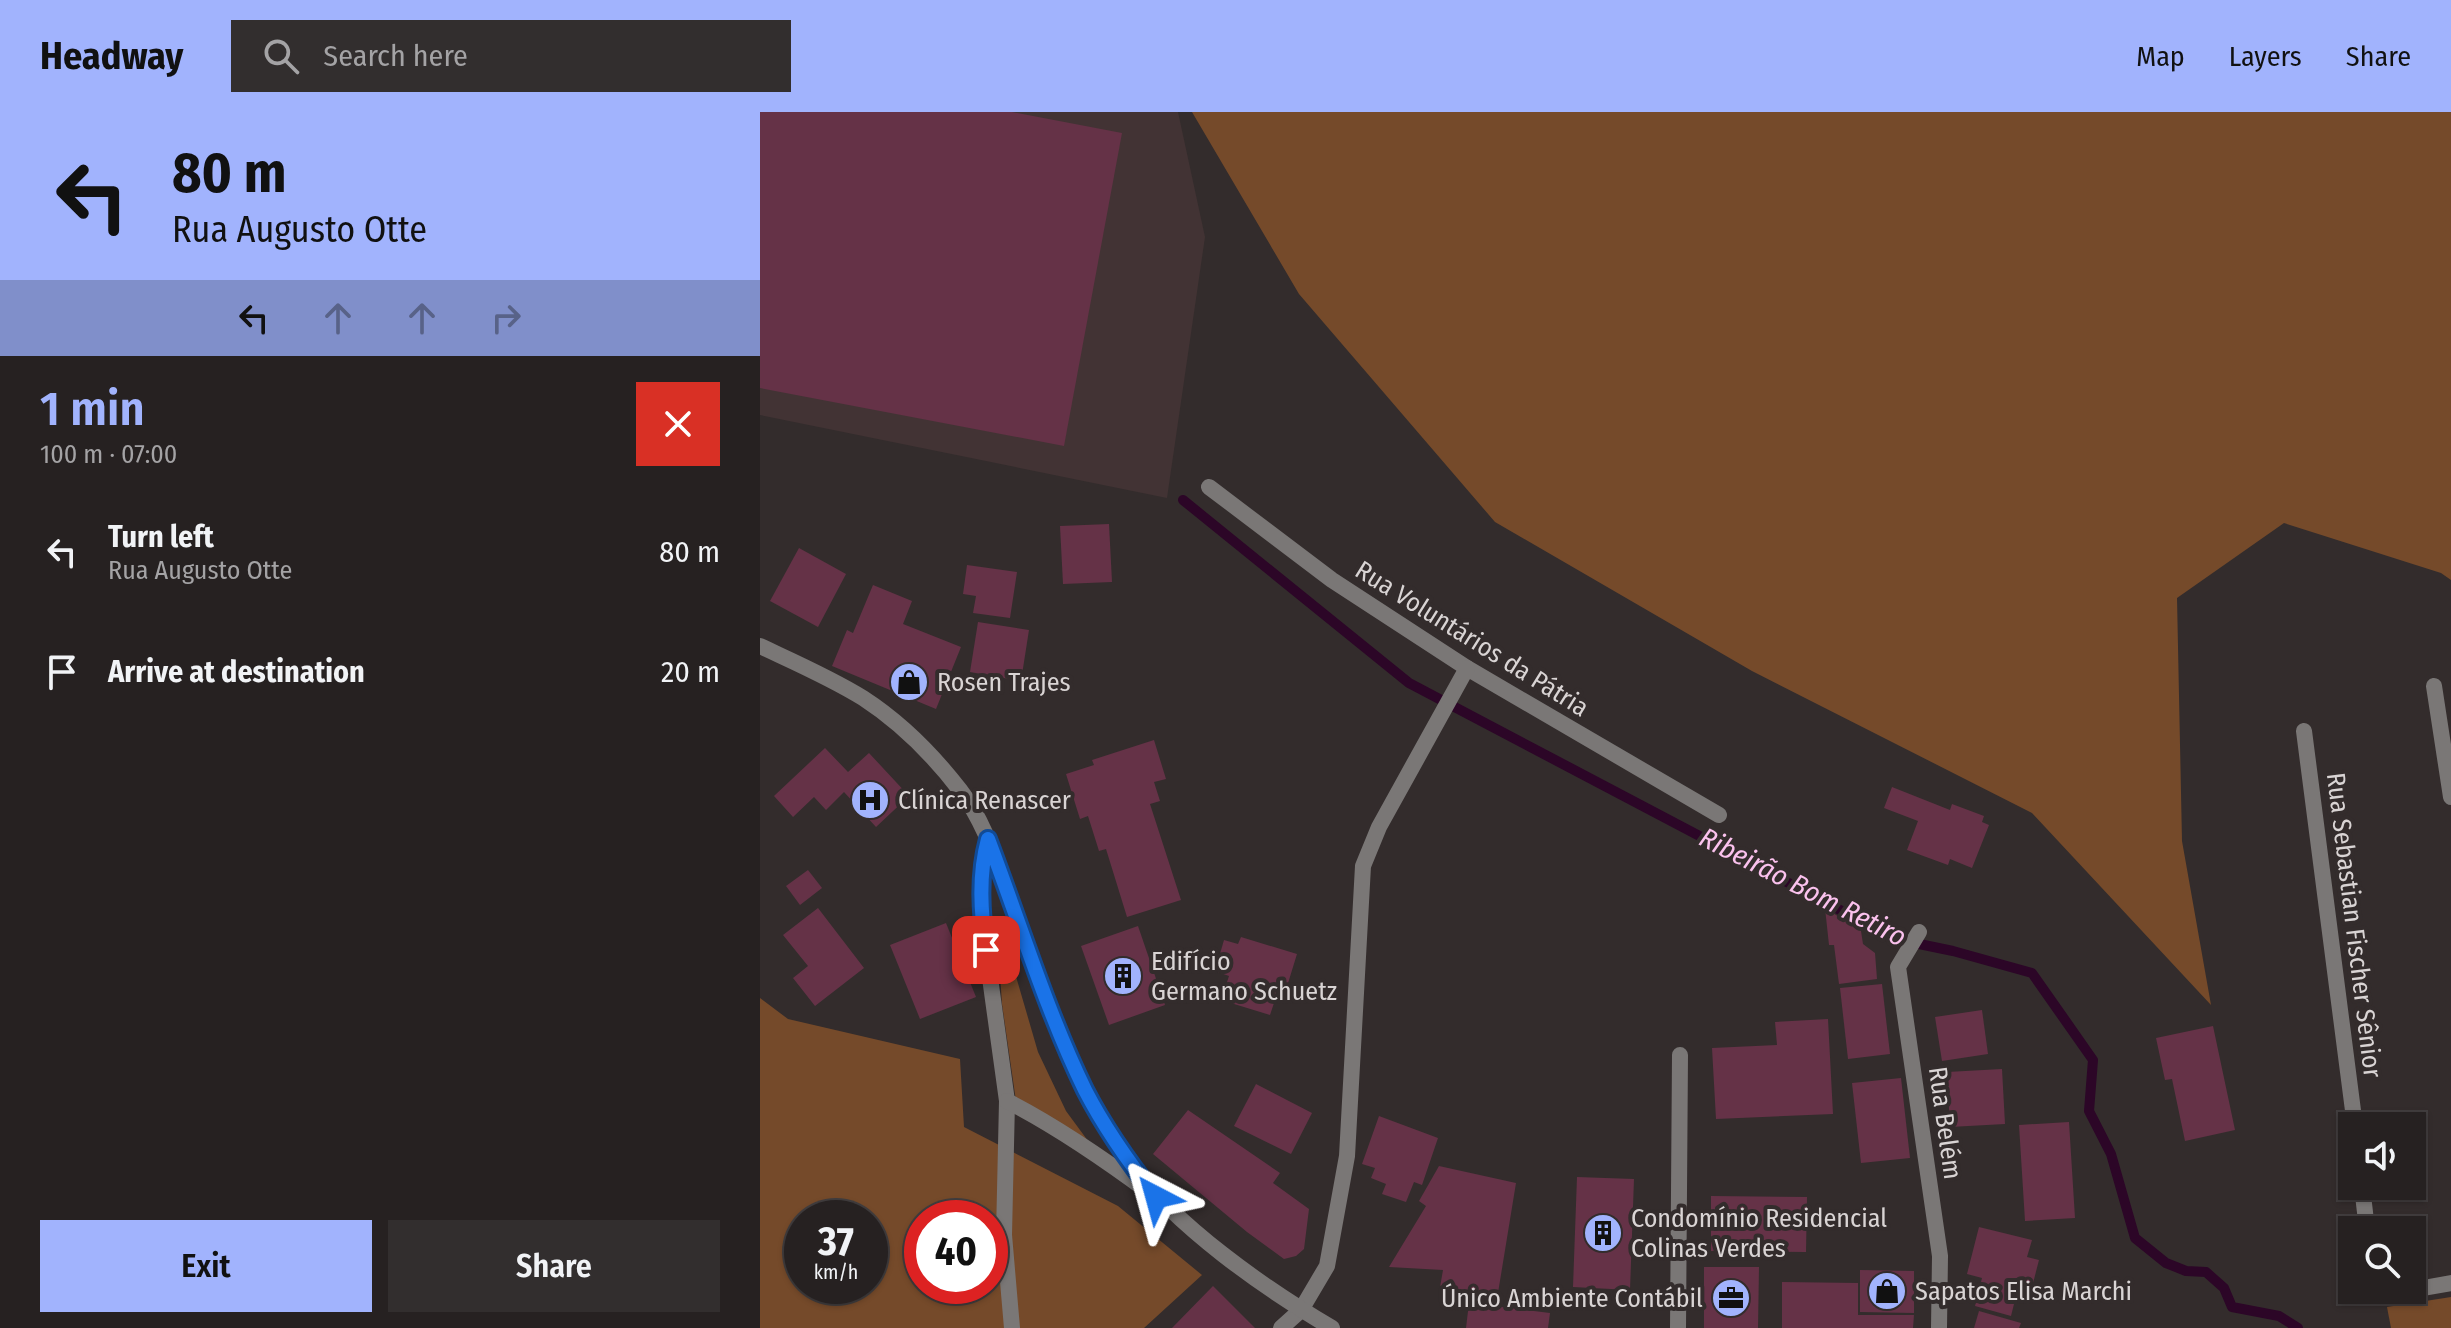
<!DOCTYPE html>
<html lang="en">
<head>
<meta charset="utf-8">
<style>
  :root { --surface:#262121; --page:#322e2e; --text:#f1f3f6; --muted:#a4a3a5; --line:#423e3f; --accent:#a1b3fd }
  body { margin:0; font-family:"Fira Sans Condensed",sans-serif; background:var(--page); color:var(--text); height:100vh; display:flex; flex-direction:column; font-size:30px; white-space:nowrap }
  * { box-sizing:border-box; margin:0 }
  p { font-size:26px; color:var(--muted) }
  .icon { flex:none; width:44px; height:44px; fill:none; stroke:currentColor; stroke-width:2; stroke-linecap:round; stroke-linejoin:round }
  .map { position:relative; flex:1; overflow:hidden }
  .drawer { display:flex; flex-direction:column; background:var(--surface); width:760px }
  .drawer>* { flex:none }
  .top-card { background:#a1b3fd; color:#111; overflow:hidden }
  .fabs { position:absolute; left:1578px; top:1000px; display:grid; gap:16px }
  .fabs a { display:grid; place-items:center; width:88px; height:88px; border-radius:0px; background:var(--surface); box-shadow:0 2px 6px #0004,0 0 0 2px var(--line); font-size:40px }
  .speed { position:absolute; left:24px; top:1088px; display:flex; gap:16px; font-size:40px; font-weight:700; text-align:center }
  .speed>* { display:grid; place-content:center; width:104px; height:104px; border-radius:50%; background:var(--surface); box-shadow:0 2px 6px #0004,0 0 0 2px var(--line); line-height:1 }
  .speed small { font-size:20px; font-weight:400 }
  .speed .limit { border:12px solid #d22; background:#fff; color:#111 }
  .pin { position:absolute; display:grid; place-items:center; width:68px; height:68px; color:#fff; margin:-34px; border-radius:16px; box-shadow:0 4px 12px #0006 }
  .me { position:absolute; width:88px; margin:-44px; rotate:321deg; stroke-linejoin:round; filter:drop-shadow(0 0 6px #0008) }
  .turn { display:flex; align-items:center; gap:28px; height:168px; padding:0 40px; font-size:36px }
  .turn .icon { width:104px; height:104px; stroke-width:2.5 }
  .turn b { display:block; font-size:56px; line-height:68px }
  .lanes { display:flex; align-items:center; height:76px; padding:0 40px; background:#0003; justify-content:center; gap:40px; direction:ltr }
  .lanes .off { opacity:.35 }
  .round { display:grid; place-items:center; flex:none; width:84px; height:84px; border-radius:0px; background:var(--page) }
  .headline { display:flex; align-items:center; justify-content:space-between; height:136px; padding:0 40px }
  h1 { font-size:48px; font-weight:600; line-height:60px; color:var(--accent) }
  .button { display:flex; gap:16px; margin-top:auto; padding:16px 40px }
  .button a { flex:1; height:92px; border-radius:0px; background:var(--accent); color:#111; font-size:32px; font-weight:600; line-height:92px; text-align:center }
  .button a+a { background:var(--page); color:var(--text) }
  ul { padding:0; list-style:none }
  li { display:flex; align-items:center; gap:24px; height:120px; padding:0 40px }
  li div { flex:1 }
  li b { display:block; font-size:30px }
  li em { font-style:normal }
  header { display:flex; align-items:center; gap:48px; box-sizing:border-box; height:112px; padding:0 40px; background:var(--accent); color:#111 }
  header strong { font-size:38px }
  nav { display:flex; gap:44px; margin-inline-start:auto; font-size:28px }
  .search { width:560px; height:72px; background:var(--page); display:flex; align-items:center; gap:20px; box-sizing:border-box; padding:0 28px; border-radius:0px; color:var(--muted); font-size:30px }
  main { display:flex; flex:1; min-height:0 }
  .map>svg:first-child { display:block }
  .built { fill:#423334 }
  .green { fill:#754a2a; fill-rule:evenodd }
  .lines { fill:none; stroke-linecap:round; stroke-linejoin:round }
  .stream { stroke:#2c0627; stroke-width:10 }
  .building { fill:#653247 }
  .service { stroke:#7a7776; stroke-width:16 }
  .minor { stroke:#7a7776; stroke-width:16 }
  .tertiary { stroke:#7a7776; stroke-width:16 }
  .route-casing { stroke:#114b97; stroke-width:20 }
  .route { stroke:#1a73e8; stroke-width:14 }
  .labels { text-anchor:middle; dominant-baseline:central; stroke-width:8; stroke-linejoin:round; paint-order:stroke }
  .street-label { font-size:26px; fill:#d9d4d4; stroke:#332c2c }
  .poi-label { font-size:26px; fill:#d9d4d4; stroke:#332c2c; text-anchor:start }
  .water-label { font-size:28px; font-style:italic; fill:#fbc2ee; stroke:#332c2c }
</style>
</head>
<body>
<header>
<strong>Headway</strong>
<div class="search"><svg class="icon" aria-label="search" viewBox="0 0 24 24"><circle cx="10" cy="10" r="6"/><path d="M15 15l6 6"/></svg>Search here</div>
<nav><a>Map</a><a>Layers</a><a>Share</a></nav>
</header>
<main>
<section class="drawer">
<div class="top-card">
<div class="turn"><svg class="icon" aria-label="left" viewBox="0 0 24 24"><path d="M17 20v-9H6M10 6l-5 5 5 5"/></svg><div><b>80 m</b>Rua Augusto Otte</div></div>
<div class="lanes"><svg class="icon" aria-label="left" viewBox="0 0 24 24"><path d="M17 20v-9H6M10 6l-5 5 5 5"/></svg><svg class="icon off" aria-label="ahead" viewBox="0 0 24 24"><path d="M12 20V5M6 11l6-6 6 6"/></svg><svg class="icon off" aria-label="ahead" viewBox="0 0 24 24"><path d="M12 20V5M6 11l6-6 6 6"/></svg><svg class="icon off" aria-label="right" viewBox="0 0 24 24"><path d="M7 20v-9h11M14 6l5 5-5 5"/></svg></div>
</div>
<div class="headline"><div><h1>1 min</h1><p>100 m · 07:00</p></div><a class="round" style="background:#d93025;color:#fff"><svg class="icon" aria-label="close" viewBox="0 0 24 24"><path d="M6 6l12 12M18 6L6 18"/></svg></a></div>
<ul>
<li><svg class="icon" aria-label="left" viewBox="0 0 24 24"><path d="M17 20v-9H6M10 6l-5 5 5 5"/></svg><div><b>Turn left</b><p>Rua Augusto Otte</p></div><em>80 m</em></li>
<li><svg class="icon" aria-label="arrive" viewBox="0 0 24 24"><path d="M6 21V4h12l-3 4 3 4H6"/></svg><div><b>Arrive at destination</b></div><em>20 m</em></li>
</ul>
<div class="button"><a>Exit</a><a>Share</a></div>
</section>
<div class="map">
<svg width="1691" height="1216" viewBox="0 0 1691 1216">
  <rect width="100%" height="100%" fill="#332c2c"/>
  <!-- built -->
  <polygon class="built" points="0,0 418,0 445,125 407,386 0,303"/>
  <!-- green -->
  <g class="green">
    <polygon points="432,0 1691,0 1691,468 1681,461 1524,411 1417,486 1422,729 1451,893 1272,701 992,559 735,410 539,182"/>
    <polygon points="239,806 278,940 306,999 345,1052 256,989 242,892 237,816"/>
    <path d="M0,886L28,907L200,947L204,1015L358,1094L442,1163L384,1216H0ZM42,1106H110V1174H42ZM162,1106H230V1174H162Z"/>
    <polygon points="1691,1185 1691,1216 1631,1216 1627,1195"/>
  </g>
  <g class="lines">
    <!-- stream -->
    <polyline class="stream" points="423,388 649,571 1135,827 1193,839 1272,861 1333,948 1329,999 1351,1042 1375,1126 1406,1151 1426,1159 1446,1160 1464,1176 1472,1195 1519,1204 1538,1216"/>
  </g>
  <!-- building -->
  <g class="building">
    <polygon points="0,0 252,0 362,21 304,334 0,276"/>
    <polygon points="349,412 352,470 303,472 300,414"/>
    <polygon points="39,436 86,462 58,515 10,489"/>
    <polygon points="207,453 257,460 250,506 213,501 216,484 203,482"/>
    <polygon points="113,473 152,489 143,512 201,535 176,597 72,554 87,518 93,521"/>
    <polygon points="218,510 269,518 261,569 210,560"/>
    <polygon points="394,628 406,667 394,670 400,689 390,692 421,788 367,805 346,737 339,739 328,704 320,707 306,662 334,653 332,648"/>
    <polygon points="65,636 88,660 109,641 149,684 116,715 84,680 66,698 54,685 33,705 14,684"/>
    <polygon points="1132,675 1190,698 1192,692 1224,704 1222,710 1229,713 1212,756 1190,747 1188,753 1147,738 1158,709 1124,696"/>
    <polygon points="48,758 62,776 40,793 26,774"/>
    <polygon points="58,796 104,856 55,894 33,866 48,854 23,823"/>
    <polygon points="1065,796 1101,819 1103,832 1115,841 1117,867 1079,872 1074,833 1069,833"/>
    <polygon points="186,811 216,885 160,907 130,833"/>
    <polygon points="378,814 405,893 349,913 321,834"/>
    <polygon points="481,825 537,842 525,881 518,879 510,903 461,888 469,864 455,859 464,828 478,832"/>
    <polygon points="1122,872 1130,942 1088,947 1080,876"/>
    <polygon points="1222,898 1228,942 1182,949 1175,905"/>
    <polygon points="1068,907 1073,1002 956,1007 952,936 1017,933 1015,910"/>
    <polygon points="1453,914 1475,1018 1425,1029 1412,967 1405,968 1396,926"/>
    <polygon points="1242,957 1245,1012 1190,1015 1187,960"/>
    <polygon points="1141,966 1150,1046 1101,1051 1092,971"/>
    <polygon points="496,972 552,1001 531,1042 474,1014"/>
    <polygon points="428,998 520,1061 513,1071 549,1097 544,1137 536,1144 524,1147 487,1120 393,1042"/>
    <polygon points="619,1004 678,1026 662,1073 654,1070 646,1090 622,1082 626,1072 611,1066 615,1056 602,1052"/>
    <polygon points="1309,1010 1315,1106 1265,1109 1259,1013"/>
    <polygon points="679,1054 756,1071 737,1187 679,1181 683,1158 629,1155 666,1094 659,1089"/>
    <polygon points="817,1065 874,1067 870,1178 813,1175"/>
    <polygon points="951,1084 1047,1085 1046,1140 951,1139"/>
    <polygon points="1219,1115 1272,1128 1267,1145 1279,1148 1271,1179 1258,1176 1251,1204 1215,1194 1222,1166 1207,1162"/>
    <polygon points="944,1155 999,1155 998,1216 944,1216"/>
    <polygon points="1100,1158 1154,1159 1154,1201 1100,1200"/>
    <polygon points="1022,1170 1098,1171 1098,1203 1154,1203 1153,1216 1022,1216"/>
    <polygon points="453,1174 495,1216 412,1216"/>
    <polygon points="709,1191 790,1201 788,1216 706,1216"/>
    <polygon points="1219,1199 1261,1211 1259,1216 1214,1216"/>
  </g>
  <g class="lines">
    <!-- service -->
    <g class="service">
      <polyline points="1674,574 1691,685"/>
      <polyline points="1544,619 1595,1014"/>
      <polyline points="1602,1074 1607,1118"/>
      <polyline points="1624,1178 1650,1178"/>
      <polyline points="1652,1178 1691,1171"/>
      <polyline points="521,1216 541,1198"/>
    </g>
    <!-- minor -->
    <g class="minor">
      <polyline points="449,375 572,468 707,556 959,703"/>
      <polyline points="228,727 222,750 222,808 247,989 244,1123 252,1216"/>
      <polyline points="1159,820 1138,855 1180,1144 1179,1216"/>
      <path d="M247,989C298,1015 344,1047 390,1081"/>
      <polyline points="541,1198 567,1154 587,1044 603,754 619,715 707,556"/>
      <polyline points="918,1216 920,943"/>
    </g>
    <!-- tertiary -->
    <path class="tertiary" d="M0,534C34,550 71,566 103,586C140,610 173,643 200,678C225,710 238,754 253,793C286,881 313,976 370,1052C417,1115 504,1176 572,1216"/>
  </g>
  <g class="lines">
    <!-- route casing -->
    <g class="route-casing">
      <path id="route" d="M226,838C221,801 218,764 228,727C260,811 286,898 325,978C345,1017 370,1052 396,1085"/>
    </g>
    <!-- route -->
    <use href="#route" class="route"/>
  </g>
  <!-- icons -->
  <defs>
    <g id="shop-disc" transform="scale(2)"><circle r="9.5" fill="#a1b3fd" stroke="#332c2c"/><path d="M-5-2.5h2.3a2.7 3.5 0 0 1 5.4 0H5L5.5 6h-11ZM-1.5-2.5h3a1.5 2.3 0 0 0-3 0Z" fill="#111"/></g>
    <g id="hospital-disc" transform="scale(2)"><circle r="9.5" fill="#a1b3fd" stroke="#332c2c"/><path d="M-5-5h3v3.5h4V-5h3V5h-3V1.5h-4V5h-3Z" fill="#111"/></g>
    <g id="building-disc" transform="scale(2)"><circle r="9.5" fill="#a1b3fd" stroke="#332c2c"/><path d="M-4-6H4V6H1V3H-1V6H-4ZM-2.5-4.3h1.7v1.8h-1.7ZM.8-4.3h1.7v1.8H.8ZM-2.5-1h1.7V.8h-1.7ZM.8-1h1.7V.8H.8Z" fill="#111"/></g>
    <g id="office-disc" transform="scale(2)"><circle r="9.5" fill="#a1b3fd" stroke="#332c2c"/><path d="M-6-3h4V-5.5h4V-3h4V5H-6ZM-1-4.5V-3h2v-1.5ZM-6 0V1H6V0Z" fill="#111"/></g>
  </defs>
  <g fill-rule="evenodd">
    <use href="#shop-disc" x="149" y="570"/>
    <use href="#hospital-disc" x="110" y="688"/>
    <use href="#building-disc" x="363" y="864"/>
    <use href="#building-disc" x="843" y="1121"/>
    <use href="#shop-disc" x="1127" y="1179"/>
    <use href="#office-disc" x="971" y="1186"/>
  </g>
  <g class="labels">
    <!-- street labels -->
    <g class="street-label">
      <text transform="translate(712 527) rotate(32)">Rua Voluntários da Pátria</text>
      <text transform="translate(1594 813) rotate(83)">Rua Sebastian Fischer Sênior</text>
      <text transform="translate(1185 1011) rotate(82)">Rua Belém</text>
    </g>
    <!-- poi labels -->
    <g class="poi-label">
      <text x="177" y="570">Rosen Trajes</text>
      <text x="138" y="688">Clínica Renascer</text>
      <text x="391" y="849">Edifício<tspan x="391" dy="30">Germano Schuetz</tspan></text>
      <text x="871" y="1106">Condomínio Residencial<tspan x="871" dy="30">Colinas Verdes</tspan></text>
      <text x="1155" y="1179">Sapatos Elisa Marchi</text>
      <text x="943" y="1186" text-anchor="end">Único Ambiente Contábil</text>
    </g>
    <!-- water labels -->
    <g class="water-label">
      <text transform="translate(1043 775) rotate(27)">Ribeirão Bom Retiro</text>
    </g>
  </g>
</svg>
<div class="fabs">
<a><svg class="icon" aria-label="sound" viewBox="0 0 24 24"><path d="M4 9h4l5-4v14l-5-4H4zM17 9q2 3 0 6"/></svg></a>
<a><svg class="icon" aria-label="search" viewBox="0 0 24 24"><circle cx="10" cy="10" r="6"/><path d="M15 15l6 6"/></svg></a>
</div>
<div class="speed"><div>37<small>km/h</small></div><div class="limit">40</div></div>
<div class="pin" style="left:226px;top:838px;background:#d93025"><svg class="icon" aria-label="arrive" viewBox="0 0 24 24"><path d="M6 21V4h12l-3 4 3 4H6"/></svg></div>
<svg class="me" style="left:396px;top:1085px" viewBox="-20 -20 40 40"><path d="M0-17L14 15 0 8-14 15z" fill="#1a73e8" stroke="#fff" stroke-width="4"/></svg>
</div>
</main>
</body>
</html>
